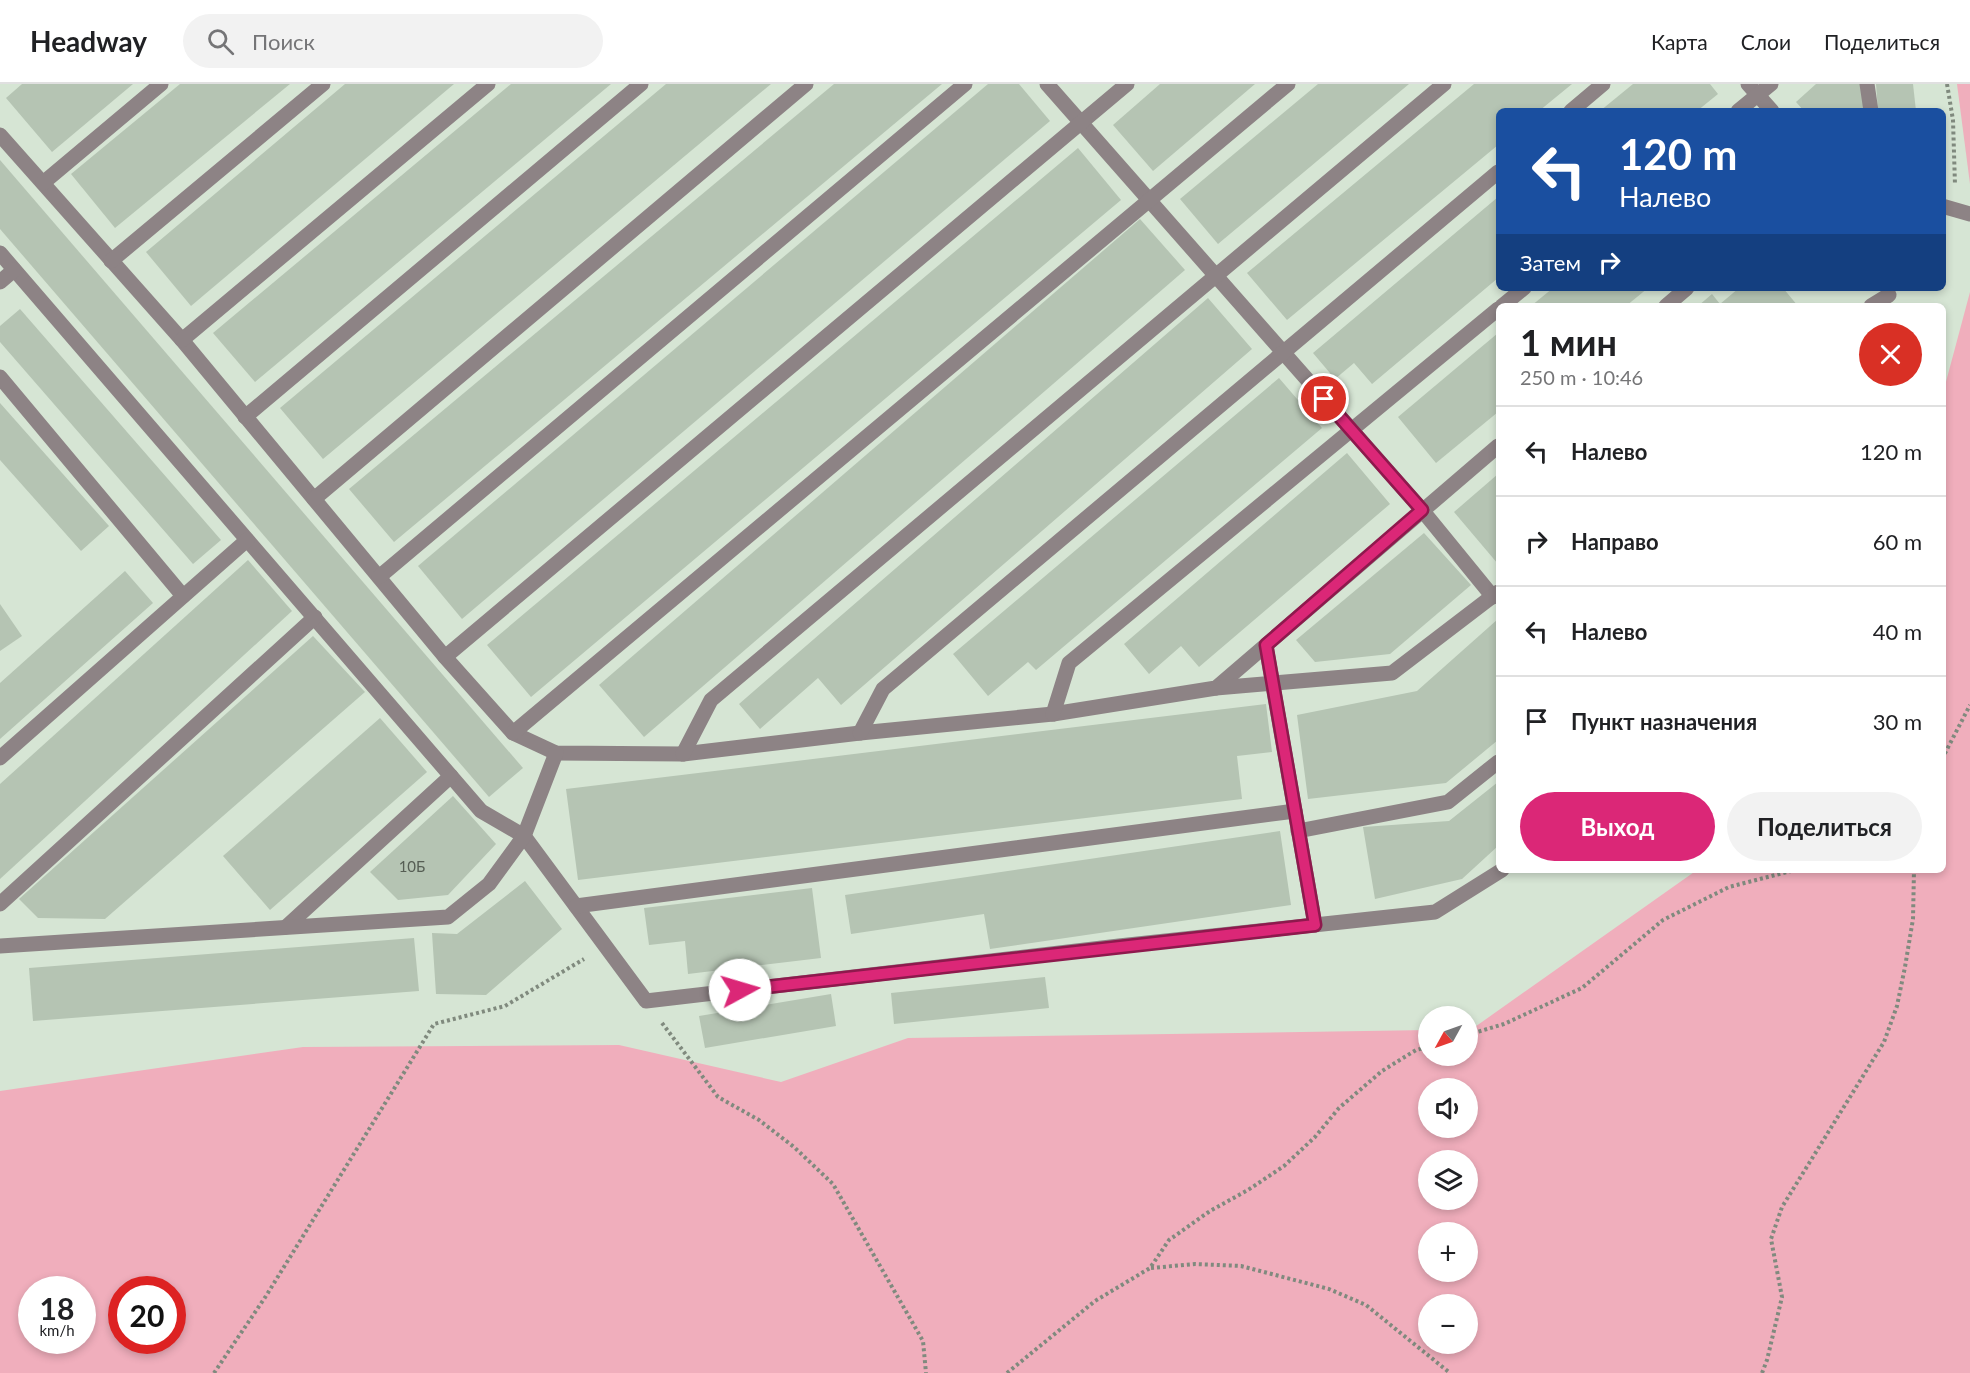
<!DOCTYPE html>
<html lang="ru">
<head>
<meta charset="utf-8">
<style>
  :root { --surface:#fff; --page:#f2f2f2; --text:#202124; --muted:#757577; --line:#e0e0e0; --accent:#db2777 }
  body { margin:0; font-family:Lato,sans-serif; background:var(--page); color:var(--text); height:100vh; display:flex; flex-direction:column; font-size:22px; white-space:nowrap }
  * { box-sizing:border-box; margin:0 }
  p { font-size:20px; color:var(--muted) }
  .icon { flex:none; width:33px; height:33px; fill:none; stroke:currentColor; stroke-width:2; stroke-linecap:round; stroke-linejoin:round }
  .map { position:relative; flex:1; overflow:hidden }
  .sheet { position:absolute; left:1496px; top:219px; width:450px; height:570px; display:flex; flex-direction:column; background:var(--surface); border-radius:9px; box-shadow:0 3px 9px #0003 }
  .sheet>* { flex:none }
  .banner { position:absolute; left:1496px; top:24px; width:450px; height:183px; border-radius:9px; box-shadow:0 3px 9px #0003; background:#1a4fa0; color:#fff; overflow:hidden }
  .needle { width:39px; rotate:230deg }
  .fabs { position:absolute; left:1418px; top:922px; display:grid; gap:12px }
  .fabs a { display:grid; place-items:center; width:60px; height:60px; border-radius:50%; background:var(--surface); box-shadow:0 3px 9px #0003; font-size:30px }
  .speed { position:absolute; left:18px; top:1192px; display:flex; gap:12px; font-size:30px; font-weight:700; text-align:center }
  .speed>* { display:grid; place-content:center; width:78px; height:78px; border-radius:50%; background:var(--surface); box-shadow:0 3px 9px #0003; line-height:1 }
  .speed small { font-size:15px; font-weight:400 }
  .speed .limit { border:9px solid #d22; background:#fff; color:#111 }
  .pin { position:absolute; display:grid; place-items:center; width:51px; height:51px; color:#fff; margin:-26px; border:3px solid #fff; border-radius:50%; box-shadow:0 2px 6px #0007 }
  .me { position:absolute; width:66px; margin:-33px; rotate:84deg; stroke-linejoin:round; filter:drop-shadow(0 0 4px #0008) }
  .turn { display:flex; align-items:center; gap:21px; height:126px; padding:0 24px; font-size:27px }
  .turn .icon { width:78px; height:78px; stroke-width:2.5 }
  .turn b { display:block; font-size:42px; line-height:51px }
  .then { display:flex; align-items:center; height:57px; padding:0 24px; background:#0003; gap:12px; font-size:22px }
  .round { display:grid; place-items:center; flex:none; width:63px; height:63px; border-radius:32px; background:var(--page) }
  .summary { display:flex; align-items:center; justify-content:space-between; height:102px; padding:0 24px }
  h1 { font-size:36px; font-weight:700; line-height:45px }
  .button { display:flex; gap:12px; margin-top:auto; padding:12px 24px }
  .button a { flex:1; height:69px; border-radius:36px; background:var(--accent); color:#fff; font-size:24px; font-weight:700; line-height:69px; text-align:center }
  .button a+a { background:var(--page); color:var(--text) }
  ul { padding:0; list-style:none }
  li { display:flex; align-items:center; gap:18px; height:90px; padding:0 24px; border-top:2px solid var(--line) }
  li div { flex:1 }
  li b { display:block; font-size:22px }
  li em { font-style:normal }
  header { display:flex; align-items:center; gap:36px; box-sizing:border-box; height:84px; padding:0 30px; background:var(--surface); border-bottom:2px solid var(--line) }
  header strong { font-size:28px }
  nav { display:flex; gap:33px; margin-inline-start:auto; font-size:21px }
  .search { width:420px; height:54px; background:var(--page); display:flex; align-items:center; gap:15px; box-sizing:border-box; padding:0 21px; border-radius:33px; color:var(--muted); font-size:22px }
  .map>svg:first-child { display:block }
  .green { fill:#f0aebc; fill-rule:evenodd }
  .building { fill:#b5c4b3 }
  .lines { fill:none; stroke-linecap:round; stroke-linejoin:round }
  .path { stroke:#808a7e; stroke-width:4; stroke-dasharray:3 3; stroke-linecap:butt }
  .minor { stroke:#8d8385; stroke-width:15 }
  .route-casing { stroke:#8e194d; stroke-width:15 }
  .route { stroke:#db2777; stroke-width:10 }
  .labels { text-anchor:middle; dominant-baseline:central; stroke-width:6; stroke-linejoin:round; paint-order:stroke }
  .number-label { font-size:15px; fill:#565e54 }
</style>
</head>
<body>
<header>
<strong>Headway</strong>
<div class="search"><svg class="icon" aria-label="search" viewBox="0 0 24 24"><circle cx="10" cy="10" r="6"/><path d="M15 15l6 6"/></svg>Поиск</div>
<nav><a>Карта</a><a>Слои</a><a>Поделиться</a></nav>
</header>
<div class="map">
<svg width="1970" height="1289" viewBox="0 0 1970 1289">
  <rect width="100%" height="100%" fill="#d6e5d4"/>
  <!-- green -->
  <g class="green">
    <polygon points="1957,0 1970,0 1970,100"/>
    <path d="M1970,208V1289H0V1007L303,963L619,961L781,998L908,954L1428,946V972H1467V946L1472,945L1697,786H1942L1943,309ZM1428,1005H1467V1044H1428ZM1428,1077H1467V1116H1428ZM1428,1149H1467V1188H1428ZM32,1206H82V1257H32ZM122,1206H172V1257H122ZM1428,1221H1467V1260H1428Z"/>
  </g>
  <!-- building -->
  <g class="building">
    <polygon points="22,0 133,0 52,68 6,14"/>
    <polygon points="180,0 290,0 115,144 71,90"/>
    <polygon points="345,0 454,0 191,222 146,168"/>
    <polygon points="511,0 611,0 255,298 213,249"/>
    <polygon points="666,0 771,0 323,375 280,324"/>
    <polygon points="834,0 942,0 394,458 349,405"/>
    <polygon points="988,0 1019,0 1050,37 462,535 418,482"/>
    <polygon points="1160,0 1255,0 1153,87 1113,41"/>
    <polygon points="1318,0 1409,0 1218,160 1180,115"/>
    <polygon points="1474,0 1572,0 1539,27 1498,27 1498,61 1287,236 1247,189"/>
    <polygon points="1633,0 1710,0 1718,10 1697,27 1600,27"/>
    <polygon points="1816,0 1861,0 1866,27 1804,27 1796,18"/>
    <polygon points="1876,0 1913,0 1916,27 1878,27"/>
    <polygon points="1078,64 1121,116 531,613 487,561"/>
    <polygon points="0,76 523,684 489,713 0,145"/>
    <polygon points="1498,113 1498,194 1372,300 1354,279 1335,295 1313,269"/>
    <polygon points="1140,135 1185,186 644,653 599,601"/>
    <polygon points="1553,204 1648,204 1626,222 1531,222"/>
    <polygon points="1739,204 1783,204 1798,222 1698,222 1712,210 1720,220"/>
    <polygon points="1208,214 1252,265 841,621 818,594 760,645 739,620"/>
    <polygon points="20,225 221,456 193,480 0,258 0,242"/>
    <polygon points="1498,249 1498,328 1436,379 1398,333"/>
    <polygon points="1279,294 1322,344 1036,586 1028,578 988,612 953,570"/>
    <polygon points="0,319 109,442 81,467 0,376"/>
    <polygon points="1347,369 1390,420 1199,583 1181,562 1149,590 1124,560"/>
    <polygon points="1498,390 1498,480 1454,428"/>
    <polygon points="1424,449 1471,501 1390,570 1315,578 1296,556"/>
    <polygon points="248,476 292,527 0,795 0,700"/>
    <polygon points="125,487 153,519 0,655 0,599"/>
    <polygon points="0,520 22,552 0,567"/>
    <polygon points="1498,535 1498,656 1446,699 1308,715 1297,631 1417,607"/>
    <polygon points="313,552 365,608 105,835 38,834 19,815"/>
    <polygon points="1266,620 1272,668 1237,672 1242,715 578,796 566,705"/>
    <polygon points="380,634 427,688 270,826 223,772"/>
    <polygon points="1498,698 1498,762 1462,795 1375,815 1363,743 1449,737"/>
    <polygon points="453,712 496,760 448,811 398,816 370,788"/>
    <polygon points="1280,747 1291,821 990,865 984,830 851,850 845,811"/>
    <polygon points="525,797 562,845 486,911 436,910 432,849 457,850"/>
    <polygon points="812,804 821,874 688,890 685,857 649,861 644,824"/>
    <polygon points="414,854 419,907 33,937 29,884"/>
    <polygon points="1045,893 1049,924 894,940 891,909"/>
    <polygon points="831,910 836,942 705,964 699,932"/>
  </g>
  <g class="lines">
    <!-- path -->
    <g class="path">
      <polyline points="1947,0 1953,36 1955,101"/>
      <polyline points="1942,675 1970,621"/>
      <polyline points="662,939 718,1013 759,1036 794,1063 833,1100 923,1257 926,1289"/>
      <polyline points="1467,951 1504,940 1582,904 1663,836 1729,803 1795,786"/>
      <polyline points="1151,1184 1195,1180 1241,1182 1329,1205 1366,1221 1450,1289"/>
      <polyline points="214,1289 266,1212 434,940 505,922 584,875"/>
      <polyline points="1007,1289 1095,1217 1150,1184 1169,1156 1210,1127 1248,1106 1284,1082 1315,1053 1339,1024 1382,987 1416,966 1428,963"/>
      <polyline points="1762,1289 1767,1276 1782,1213 1771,1155 1782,1123 1884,958 1897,922 1905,883 1913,835 1914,786"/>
    </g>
    <!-- minor -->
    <g class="minor">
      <polyline points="1047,0 1422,426 1493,513"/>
      <polyline points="1748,0 1772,27"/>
      <polyline points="1867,0 1871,27"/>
      <polyline points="1571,27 1603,0"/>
      <polyline points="1738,27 1771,0"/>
      <polyline points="0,51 182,256 445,573 513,649 556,669 683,670 860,649 1053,630 1216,604 1498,362"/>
      <polyline points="43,99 161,0"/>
      <polyline points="1942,122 1970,130"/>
      <polyline points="0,169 481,727 524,752 646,917 1119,862 1435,828 1502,786"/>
      <polyline points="111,177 323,0"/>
      <polyline points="0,198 14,186"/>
      <polyline points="1502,222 1524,204"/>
      <polyline points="1666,222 1687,204"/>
      <polyline points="1871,222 1889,211"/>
      <polyline points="182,256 488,0"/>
      <polyline points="0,293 183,512"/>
      <polyline points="245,333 641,0"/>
      <polyline points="314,415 806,0"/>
      <polyline points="379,493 965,0"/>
      <polyline points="1266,562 1315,841"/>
      <polyline points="445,573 1127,0"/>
      <polyline points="1216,604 1392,589 1498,508"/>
      <polyline points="1053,630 1069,579 1498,225"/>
      <polyline points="513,649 1288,0"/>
      <polyline points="860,649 883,605 1498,88"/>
      <polyline points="683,670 711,616 1444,0"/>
      <polyline points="0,674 247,456"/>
      <polyline points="1298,747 1448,718 1498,678"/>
      <polyline points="0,820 315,533"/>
      <polyline points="576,822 1295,727"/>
      <polyline points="286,843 451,692"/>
      <polyline points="0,862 448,833 489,800 524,752 556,669"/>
    </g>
  </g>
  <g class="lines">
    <!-- route casing -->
    <g class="route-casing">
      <polyline id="route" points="740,906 1315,841 1266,561 1422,426 1324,315"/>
    </g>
    <!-- route -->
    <use href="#route" class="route"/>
  </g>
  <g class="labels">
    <!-- number labels -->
    <g class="number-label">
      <text x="412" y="782">10Б</text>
    </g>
  </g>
</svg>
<div class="fabs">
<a><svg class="needle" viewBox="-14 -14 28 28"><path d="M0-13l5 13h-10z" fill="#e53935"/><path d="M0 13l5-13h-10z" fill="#757577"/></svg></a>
<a><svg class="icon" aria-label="sound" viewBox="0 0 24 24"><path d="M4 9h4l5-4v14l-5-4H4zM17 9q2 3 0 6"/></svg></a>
<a><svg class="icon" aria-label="layers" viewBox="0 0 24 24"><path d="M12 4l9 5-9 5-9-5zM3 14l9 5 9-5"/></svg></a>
<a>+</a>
<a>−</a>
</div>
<div class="speed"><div>18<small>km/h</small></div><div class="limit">20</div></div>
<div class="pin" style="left:1324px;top:315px;background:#d93025"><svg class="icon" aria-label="arrive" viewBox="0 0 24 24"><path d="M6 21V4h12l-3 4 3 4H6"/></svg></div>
<svg class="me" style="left:740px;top:906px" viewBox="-20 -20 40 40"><circle r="19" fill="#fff"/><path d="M0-13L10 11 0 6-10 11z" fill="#db2777"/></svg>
<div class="banner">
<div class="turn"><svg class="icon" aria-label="left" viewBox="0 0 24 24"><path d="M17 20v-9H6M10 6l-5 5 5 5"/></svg><div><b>120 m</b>Налево</div></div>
<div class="then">Затем<svg class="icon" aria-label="right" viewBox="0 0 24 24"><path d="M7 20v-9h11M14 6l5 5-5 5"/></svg></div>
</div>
<section class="sheet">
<div class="summary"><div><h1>1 мин</h1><p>250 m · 10:46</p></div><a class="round" style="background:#d93025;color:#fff"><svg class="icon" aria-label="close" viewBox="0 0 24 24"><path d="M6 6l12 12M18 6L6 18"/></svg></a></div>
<ul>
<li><svg class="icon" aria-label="left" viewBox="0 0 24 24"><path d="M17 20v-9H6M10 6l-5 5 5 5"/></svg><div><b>Налево</b></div><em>120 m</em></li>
<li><svg class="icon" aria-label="right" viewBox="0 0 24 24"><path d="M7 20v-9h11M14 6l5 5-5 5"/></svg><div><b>Направо</b></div><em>60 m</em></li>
<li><svg class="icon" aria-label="left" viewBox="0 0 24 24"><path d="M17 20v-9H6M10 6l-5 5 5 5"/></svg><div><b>Налево</b></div><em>40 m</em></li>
<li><svg class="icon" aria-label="arrive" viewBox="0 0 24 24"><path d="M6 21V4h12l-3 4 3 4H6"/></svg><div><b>Пункт назначения</b></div><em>30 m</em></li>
</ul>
<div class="button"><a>Выход</a><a>Поделиться</a></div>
</section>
</div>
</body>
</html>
